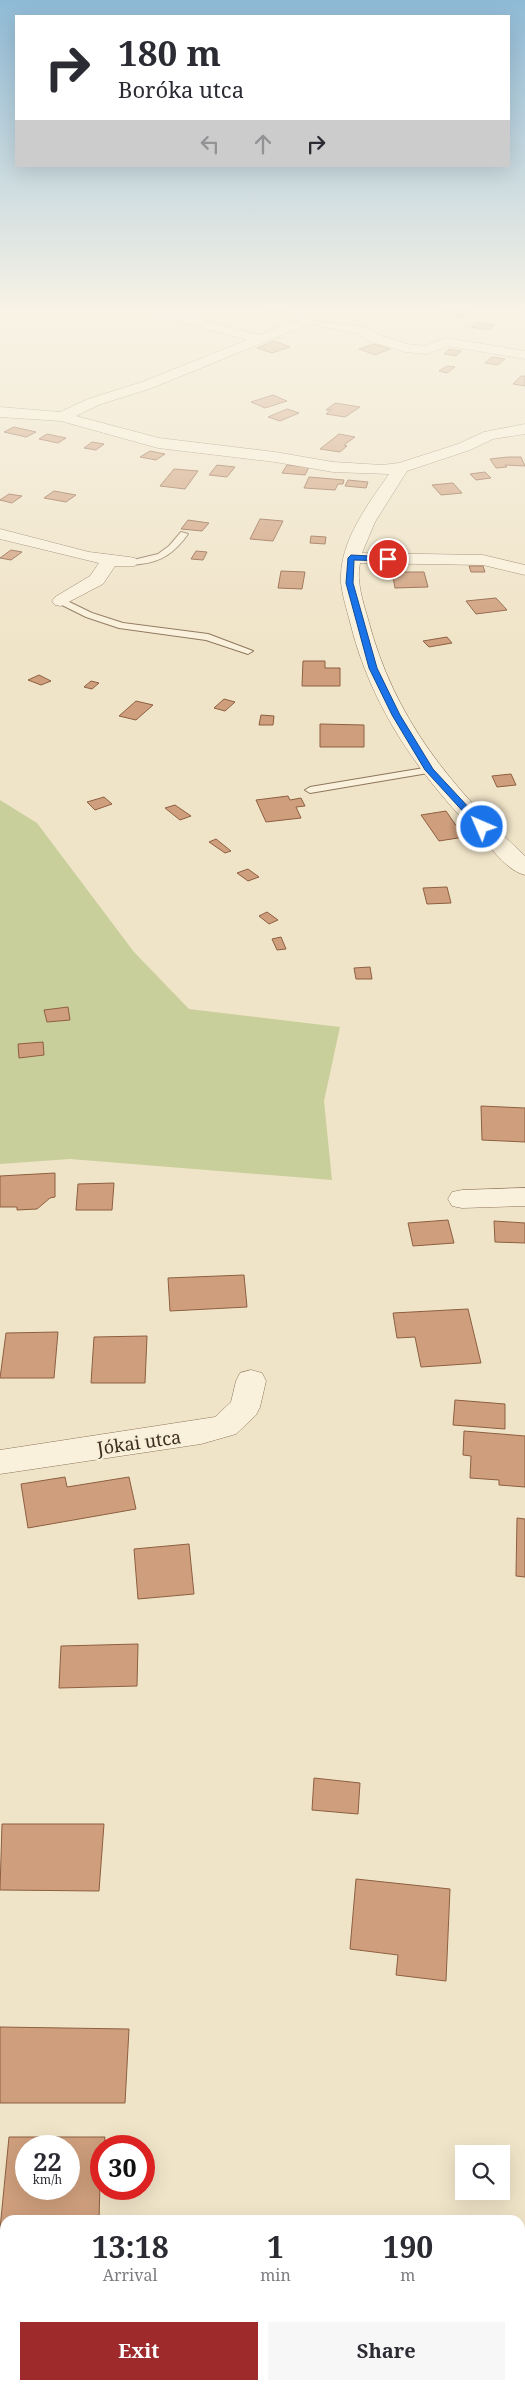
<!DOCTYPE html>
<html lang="en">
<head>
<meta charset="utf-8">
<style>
  :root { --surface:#fff; --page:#f7f7f7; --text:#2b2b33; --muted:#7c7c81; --accent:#9e2a2b }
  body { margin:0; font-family:"Noto Serif",serif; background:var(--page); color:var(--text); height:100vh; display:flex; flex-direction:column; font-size:19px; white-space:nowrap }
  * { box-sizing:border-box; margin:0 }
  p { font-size:16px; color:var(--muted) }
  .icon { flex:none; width:28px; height:28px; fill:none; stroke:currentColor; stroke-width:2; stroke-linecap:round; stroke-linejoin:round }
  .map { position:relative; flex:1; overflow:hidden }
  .drawer { position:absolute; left:0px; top:2215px; width:525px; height:175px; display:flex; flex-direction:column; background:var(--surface); border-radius:15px 15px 0 0; box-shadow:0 5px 20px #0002 }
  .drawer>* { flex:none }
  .hud { position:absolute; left:15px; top:15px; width:495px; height:152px; border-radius:0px; box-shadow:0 5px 20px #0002; background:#fff; color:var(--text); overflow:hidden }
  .fabs { position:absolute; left:455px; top:2145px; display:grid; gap:10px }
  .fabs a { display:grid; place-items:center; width:55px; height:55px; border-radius:0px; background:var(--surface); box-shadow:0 5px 20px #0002; font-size:25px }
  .speed { position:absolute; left:15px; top:2135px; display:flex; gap:10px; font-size:25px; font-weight:700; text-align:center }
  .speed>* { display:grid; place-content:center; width:65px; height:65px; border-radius:50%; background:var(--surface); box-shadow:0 5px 20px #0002; line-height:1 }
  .speed small { font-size:12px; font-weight:400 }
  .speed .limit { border:8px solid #d22; background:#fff; color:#111 }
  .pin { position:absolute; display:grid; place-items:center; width:42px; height:42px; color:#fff; margin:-21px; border:2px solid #fff; border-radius:50%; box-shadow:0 1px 5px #0007 }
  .me { position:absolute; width:55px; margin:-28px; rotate:315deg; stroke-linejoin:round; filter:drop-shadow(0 0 4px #0008) }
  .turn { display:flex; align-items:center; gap:18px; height:105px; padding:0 20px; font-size:22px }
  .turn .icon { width:65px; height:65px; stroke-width:2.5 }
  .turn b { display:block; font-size:35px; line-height:42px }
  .lanes { display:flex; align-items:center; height:48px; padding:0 20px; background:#0003; justify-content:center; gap:25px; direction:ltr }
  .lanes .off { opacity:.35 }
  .eta { display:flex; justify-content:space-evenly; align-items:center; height:85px; text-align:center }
  .eta b { font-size:30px; font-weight:700; line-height:35px }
  .primary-button { display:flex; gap:10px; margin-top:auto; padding:10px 20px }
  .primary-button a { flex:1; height:58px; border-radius:0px; background:var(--accent); color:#fff; font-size:20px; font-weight:700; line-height:58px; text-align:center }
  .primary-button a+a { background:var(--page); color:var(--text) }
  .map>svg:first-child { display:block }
  .green { fill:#c9cf9b }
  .building { fill:#cf9f7d; stroke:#8d5f41; fill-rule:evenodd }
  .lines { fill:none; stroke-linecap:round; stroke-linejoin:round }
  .service-casing { stroke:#8d765c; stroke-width:2 }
  .minor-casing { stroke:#8d765c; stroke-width:1 }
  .service { fill:#faf1dc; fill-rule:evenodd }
  .minor { fill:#faf1dc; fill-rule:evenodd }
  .route { fill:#1a73e8; stroke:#114b97 }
  .labels { text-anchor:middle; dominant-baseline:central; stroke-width:4; stroke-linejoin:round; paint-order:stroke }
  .street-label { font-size:18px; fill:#3d2e20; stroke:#f7eed8 }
</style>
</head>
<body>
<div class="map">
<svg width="525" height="2390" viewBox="0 0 525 2390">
  <rect width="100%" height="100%" fill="#f0e4c8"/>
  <!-- green -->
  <polygon class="green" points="0,800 37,823 134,952 189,1009 340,1027 324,1101 332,1180 70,1159 0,1164"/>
  <!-- building -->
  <g class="building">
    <polygon points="267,311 285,311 280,315 265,313"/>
    <polygon points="440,311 467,311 462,316 437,313"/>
    <polygon points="477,322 495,325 489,330 471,327"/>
    <polygon points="274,341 290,347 272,353 257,348"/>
    <polygon points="374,344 390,349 375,355 359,349"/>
    <polygon points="449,349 461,351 456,356 444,354"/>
    <polygon points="492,357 505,359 498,365 485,363"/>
    <polygon points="447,366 455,367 447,373 439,371"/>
    <polygon points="521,376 525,376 525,386 513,384"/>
    <polygon points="273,395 287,401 265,408 251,402"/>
    <polygon points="335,403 360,407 345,417 326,414 331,410 326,410"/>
    <polygon points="287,409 299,413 280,421 268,417"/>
    <polygon points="14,427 36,432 26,437 4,432"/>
    <polygon points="47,434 66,438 58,443 39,439"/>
    <polygon points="339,434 355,437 344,445 347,446 340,452 320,449"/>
    <polygon points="92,442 104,444 96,450 84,448"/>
    <polygon points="150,451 165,454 156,460 140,457"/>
    <polygon points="508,457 521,457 525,466 505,465 507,467 496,468 490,459"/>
    <polygon points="217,465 235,467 227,477 209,475"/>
    <polygon points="287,465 309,467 305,475 282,473"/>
    <polygon points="174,469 198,471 185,489 160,486"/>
    <polygon points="485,472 491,478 476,480 470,474"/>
    <polygon points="309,477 344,480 343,484 338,484 335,490 304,488"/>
    <polygon points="348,480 368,482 366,488 345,486"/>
    <polygon points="453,483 462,493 441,495 432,485"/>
    <polygon points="54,491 76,495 66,502 44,498"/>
    <polygon points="9,494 22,496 12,503 0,500"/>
    <polygon points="260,519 283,521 273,541 250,539"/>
    <polygon points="188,520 209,523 202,531 181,529"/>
    <polygon points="311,536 326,537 325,544 310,543"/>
    <polygon points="11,550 22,552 11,560 0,558"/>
    <polygon points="196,551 207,552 203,560 191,559"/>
    <polygon points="469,566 483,566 485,572 471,572"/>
    <polygon points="281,571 305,572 302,589 278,588"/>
    <polygon points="392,572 424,572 428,587 395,588"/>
    <polygon points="496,598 507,610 476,614 466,601"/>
    <polygon points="447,637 452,643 429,647 423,641"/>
    <polygon points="303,661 325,661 325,668 340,668 340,686 302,686"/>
    <polygon points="39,675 51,681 41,685 28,680"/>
    <polygon points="91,681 99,683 92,689 84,687"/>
    <polygon points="224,699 235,702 225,711 214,708"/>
    <polygon points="136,701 153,705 136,720 119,716"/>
    <polygon points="261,715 274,716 273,725 259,725"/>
    <polygon points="320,724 364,725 364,747 320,747"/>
    <polygon points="511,774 516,785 497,787 492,776"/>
    <polygon points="288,796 290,800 301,798 305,806 296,807 301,818 266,822 256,800"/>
    <polygon points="104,797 112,804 95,810 87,802"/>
    <polygon points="175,805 191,816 180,820 165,808"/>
    <polygon points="446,811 464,837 439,841 421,815"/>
    <polygon points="216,839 231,851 225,853 209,842"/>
    <polygon points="248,869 259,877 248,881 237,873"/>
    <polygon points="447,887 451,903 427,904 423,888"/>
    <polygon points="267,912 278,920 269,924 259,916"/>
    <polygon points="281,937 286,949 277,950 272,939"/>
    <polygon points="370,967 372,979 356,979 354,968"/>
    <polygon points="68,1007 70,1020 47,1022 44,1010"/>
    <polygon points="43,1042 44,1055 19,1058 18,1044"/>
    <polygon points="481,1106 525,1108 525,1142 482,1140"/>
    <polygon points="55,1173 55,1197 50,1198 37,1209 17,1210 17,1207 0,1207 0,1176"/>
    <polygon points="114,1183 112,1210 76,1210 78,1184"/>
    <polygon points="448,1220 454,1243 413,1246 408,1223"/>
    <polygon points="494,1221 525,1223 525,1243 495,1242"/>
    <polygon points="244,1275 247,1307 170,1311 168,1278"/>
    <polygon points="468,1309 481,1363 421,1367 415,1337 397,1338 393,1313"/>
    <polygon points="58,1332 54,1378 0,1378 6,1333"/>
    <polygon points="147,1336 145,1383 91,1383 94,1337"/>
    <polygon points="455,1400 505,1404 505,1429 453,1425"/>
    <polygon points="464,1431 525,1436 525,1487 499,1485 499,1480 470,1478 471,1456 463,1455"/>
    <polygon points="65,1477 67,1487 129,1477 136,1509 28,1528 21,1484"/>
    <polygon points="517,1518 525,1519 525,1577 516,1576"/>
    <polygon points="189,1544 194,1594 138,1599 134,1549"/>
    <polygon points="138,1644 137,1686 59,1688 61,1646"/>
    <polygon points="314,1778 360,1783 358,1814 312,1810"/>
    <polygon points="2,1824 104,1824 99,1891 0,1890"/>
    <polygon points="356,1879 450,1889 446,1981 396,1975 398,1955 350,1949"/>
    <polygon points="0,2027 129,2029 125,2103 0,2103"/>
    <path d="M9,2137H105L104,2146H101L99,2220H5V2229H0ZM26,2146H69V2189H26Z"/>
    <polygon points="0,2298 5,2298 5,2362 0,2362 2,2332 0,2332"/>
    <rect x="17" y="2385" width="77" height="5"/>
  </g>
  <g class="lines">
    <!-- service casing -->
    <g class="service-casing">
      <g id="service">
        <path d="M181,532L188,534C175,552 162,562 140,564C134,565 129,565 125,562L158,554L169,546Z"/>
        <polygon points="61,598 92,613 123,623 208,634 253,651 248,654 206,640 119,628 86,617 58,603 56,601"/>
        <polygon points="430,767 435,770 434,772 310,793 305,790 310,787"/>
      </g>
    </g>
    <!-- minor casing -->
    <g class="minor-casing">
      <g id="minor">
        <path d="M151,311H172L259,335L305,317L311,320L369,328L376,334L407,344L425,346L447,338L525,351V359L448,346L427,354L405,352L366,340L360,334L309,324L152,388L98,405L76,416L159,438L275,452L333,462L382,465L399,463L458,444L484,432L525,424V434L493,439L470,450L407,471L375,522L362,553L483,555L525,565V575L483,565L360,563C356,582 363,601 368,619C394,719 451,787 525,856V875C508,871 494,851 482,839C421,778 371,708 350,622C347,610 342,595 341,582C339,542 367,506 389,474L333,472L275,462L158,448L61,421L0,417V407L60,412L88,399L142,382L247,340L153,314Z"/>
        <polygon points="0,529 89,552 129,557 135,558 138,562 135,566 115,566 103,584 61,606 55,605 52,601 55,597 90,576 99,563 0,539"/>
        <polygon points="525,1188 525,1206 462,1208 452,1206 448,1199 452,1192 462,1190"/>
        <polygon points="251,1370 262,1373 266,1381 260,1407 256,1415 236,1434 201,1444 0,1474 0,1450 215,1417 231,1402 236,1381 240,1373"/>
      </g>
    </g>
    <!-- service -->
    <use href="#service" class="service"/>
    <!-- minor -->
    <use href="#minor" class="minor"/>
  </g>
  <!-- sky -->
  <linearGradient id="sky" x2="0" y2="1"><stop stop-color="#8fbad6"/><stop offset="0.48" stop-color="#f8f3e6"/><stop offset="1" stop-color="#f8f3e6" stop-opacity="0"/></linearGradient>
  <rect width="525" height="645" fill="url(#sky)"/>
  <!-- route -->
  <polygon class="route" points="351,555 388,557 391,559 388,561 354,560 353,583 377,668 400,715 433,769 485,825 485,829 479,829 425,770 392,715 369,668 346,583 348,558"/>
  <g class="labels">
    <!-- street labels -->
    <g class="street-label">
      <text transform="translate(139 1442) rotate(-8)">Jókai utca</text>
    </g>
  </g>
</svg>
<div class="fabs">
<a><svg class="icon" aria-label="search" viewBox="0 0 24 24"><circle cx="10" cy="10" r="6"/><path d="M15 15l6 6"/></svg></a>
</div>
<div class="speed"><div>22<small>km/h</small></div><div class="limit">30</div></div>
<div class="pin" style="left:388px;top:559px;background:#d93025"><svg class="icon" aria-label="arrive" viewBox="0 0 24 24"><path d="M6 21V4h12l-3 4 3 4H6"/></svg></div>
<svg class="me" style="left:482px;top:827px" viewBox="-20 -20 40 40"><circle r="17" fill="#1a73e8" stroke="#fff" stroke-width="3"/><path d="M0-11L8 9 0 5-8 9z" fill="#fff"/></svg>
<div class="hud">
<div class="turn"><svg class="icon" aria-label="right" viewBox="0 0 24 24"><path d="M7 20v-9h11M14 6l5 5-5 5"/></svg><div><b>180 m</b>Boróka utca</div></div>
<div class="lanes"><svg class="icon off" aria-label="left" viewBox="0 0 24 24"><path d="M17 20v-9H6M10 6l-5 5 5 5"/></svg><svg class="icon off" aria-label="ahead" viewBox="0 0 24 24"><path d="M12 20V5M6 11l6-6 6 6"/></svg><svg class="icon" aria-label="right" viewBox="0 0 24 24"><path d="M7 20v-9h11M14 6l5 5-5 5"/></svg></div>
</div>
<section class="drawer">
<div class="eta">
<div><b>13:18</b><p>Arrival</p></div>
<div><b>1</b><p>min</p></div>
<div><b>190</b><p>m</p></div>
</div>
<div class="primary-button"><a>Exit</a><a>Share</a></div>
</section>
</div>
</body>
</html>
